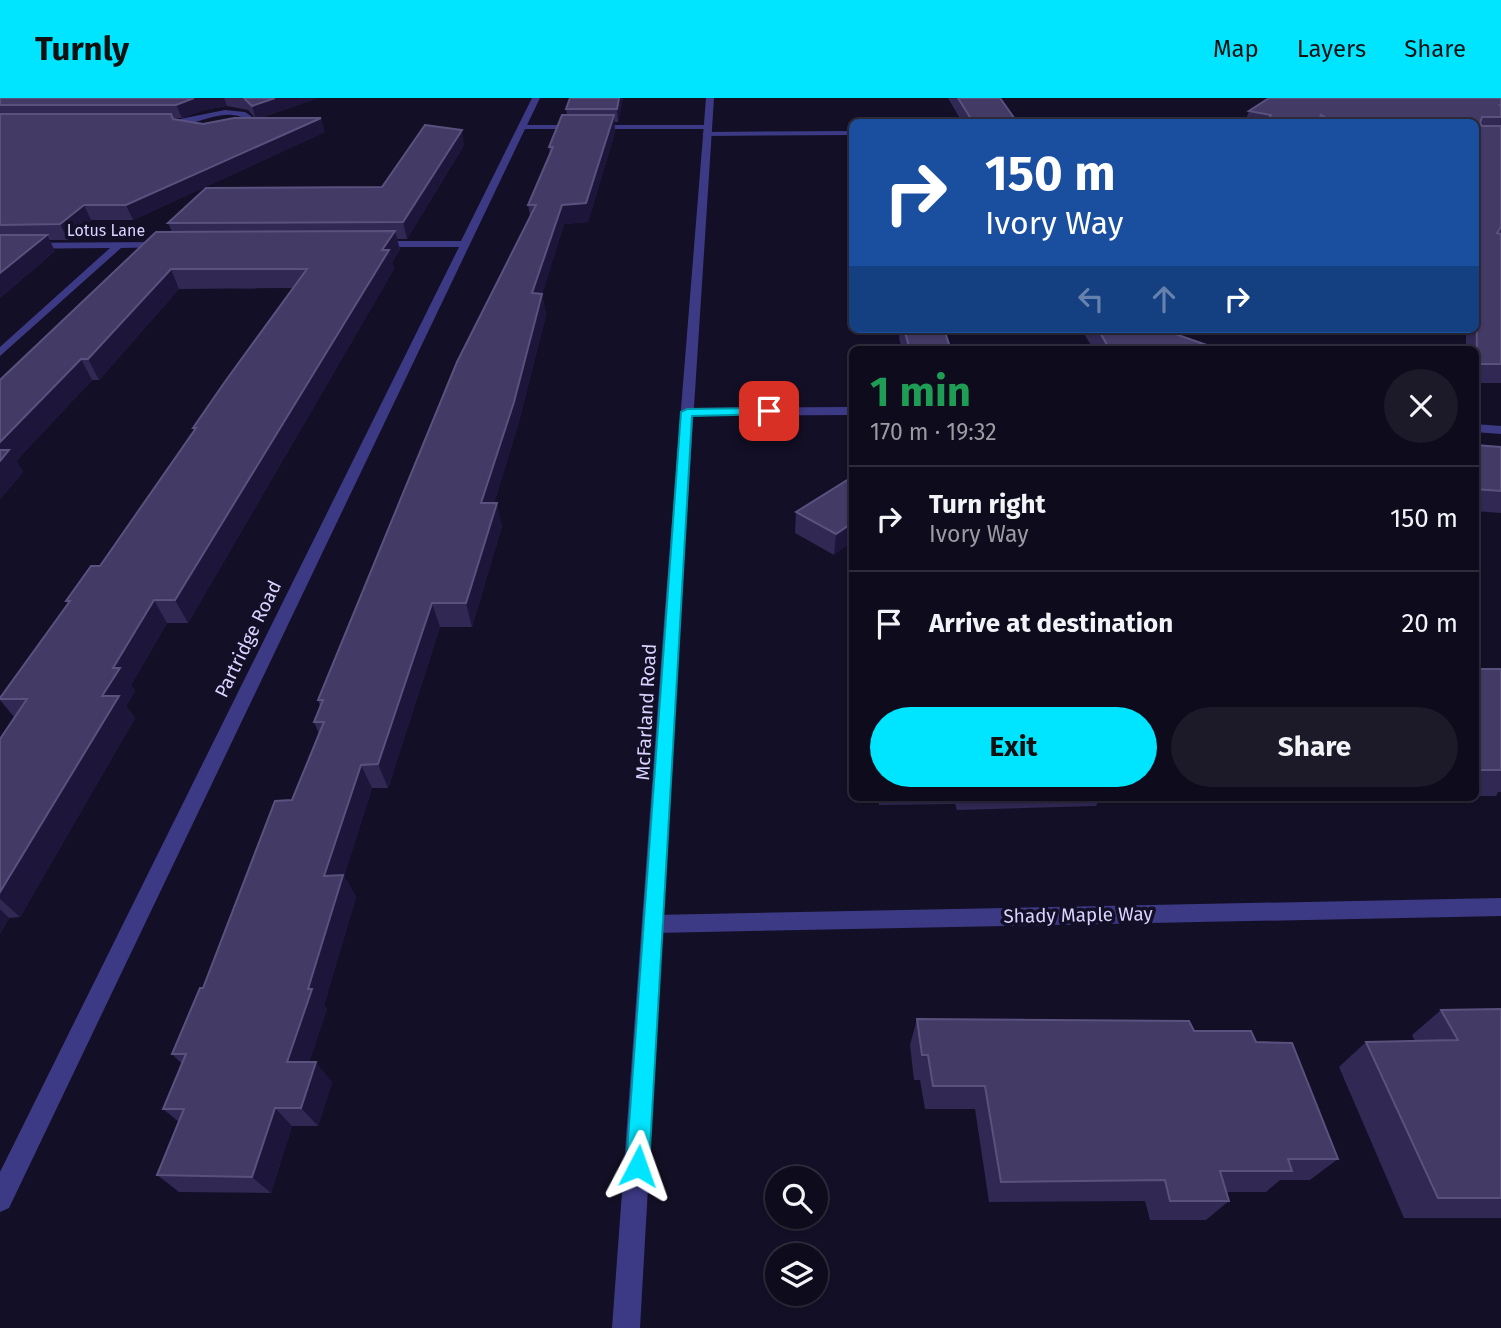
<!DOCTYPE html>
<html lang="en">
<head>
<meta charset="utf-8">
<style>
  :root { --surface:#0e0b1c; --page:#1c1929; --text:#f1f3f6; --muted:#9b9ba3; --line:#2e2b3b; --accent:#00e5ff }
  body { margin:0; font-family:"Fira Sans",sans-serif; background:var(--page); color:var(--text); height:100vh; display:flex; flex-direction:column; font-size:26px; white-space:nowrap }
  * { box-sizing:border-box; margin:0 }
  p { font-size:23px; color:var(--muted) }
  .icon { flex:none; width:38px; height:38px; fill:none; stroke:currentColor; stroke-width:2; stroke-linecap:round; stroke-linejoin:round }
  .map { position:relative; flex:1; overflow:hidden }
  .drawer { position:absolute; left:849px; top:248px; width:630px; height:455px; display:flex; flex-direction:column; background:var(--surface); border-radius:10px; box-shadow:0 2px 5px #0004,0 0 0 2px var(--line) }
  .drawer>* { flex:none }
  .hud { position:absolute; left:849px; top:21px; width:630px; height:214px; border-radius:10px; box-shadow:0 2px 5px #0004,0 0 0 2px var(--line); background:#1a4fa0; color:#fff; overflow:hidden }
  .fabs { position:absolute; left:765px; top:1068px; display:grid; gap:14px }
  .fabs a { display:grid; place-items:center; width:63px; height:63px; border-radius:50%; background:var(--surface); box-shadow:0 2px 5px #0004,0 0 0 2px var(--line); font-size:35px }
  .pin { position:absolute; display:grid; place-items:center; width:60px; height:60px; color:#fff; margin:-30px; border-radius:14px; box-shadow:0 4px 10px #0006 }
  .me { position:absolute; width:77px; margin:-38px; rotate:4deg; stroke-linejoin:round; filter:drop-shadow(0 0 5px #0008) }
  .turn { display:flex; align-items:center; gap:24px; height:147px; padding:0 21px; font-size:32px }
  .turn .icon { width:91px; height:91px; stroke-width:2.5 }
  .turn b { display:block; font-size:49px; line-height:60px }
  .lanes { display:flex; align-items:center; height:66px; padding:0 21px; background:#0003; justify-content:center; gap:35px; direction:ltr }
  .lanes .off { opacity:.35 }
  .round { display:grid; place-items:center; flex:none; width:74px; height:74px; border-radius:37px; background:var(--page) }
  .overview { display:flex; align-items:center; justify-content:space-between; height:119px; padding:0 21px }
  h1 { font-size:42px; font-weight:700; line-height:52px; color:#1e9e55 }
  .primary-button { display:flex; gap:14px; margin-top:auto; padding:14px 21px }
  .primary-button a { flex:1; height:80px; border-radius:42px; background:var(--accent); color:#111; font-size:28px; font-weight:700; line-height:80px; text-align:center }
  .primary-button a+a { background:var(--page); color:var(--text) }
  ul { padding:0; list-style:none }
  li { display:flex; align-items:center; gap:21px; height:105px; padding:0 21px; border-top:2px solid var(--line) }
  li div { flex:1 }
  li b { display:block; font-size:26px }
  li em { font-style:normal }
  header { display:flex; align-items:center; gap:42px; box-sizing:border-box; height:98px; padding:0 35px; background:var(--accent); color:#111 }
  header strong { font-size:33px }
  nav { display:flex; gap:38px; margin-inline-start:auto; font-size:24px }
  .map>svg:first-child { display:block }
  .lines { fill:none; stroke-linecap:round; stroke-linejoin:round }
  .service { fill:#3d3a85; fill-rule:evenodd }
  .minor { fill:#3d3a85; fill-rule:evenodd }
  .tertiary { fill:#3d3a85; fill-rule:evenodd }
  .wall { fill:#312854; fill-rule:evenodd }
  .shaded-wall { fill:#1d163a }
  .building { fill:#433a66; stroke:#5a527e; stroke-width:2 }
  .route { fill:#00e5ff; stroke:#0095a6; stroke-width:2 }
  .labels { text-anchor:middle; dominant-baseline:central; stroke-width:7; stroke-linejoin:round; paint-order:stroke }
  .far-street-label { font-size:16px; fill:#d9d4ff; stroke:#130f26 }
  .street-label { font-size:19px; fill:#d9d4ff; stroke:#130f26 }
</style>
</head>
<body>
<header>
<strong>Turnly</strong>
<nav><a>Map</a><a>Layers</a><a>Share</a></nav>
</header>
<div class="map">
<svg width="1501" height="1230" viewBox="0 0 1501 1230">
  <rect width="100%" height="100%" fill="#130f26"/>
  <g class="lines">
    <!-- service -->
    <polygon class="service" points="852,33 852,37 706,38 702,36 706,34"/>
    <!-- minor -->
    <g class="minor">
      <polygon points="532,0 540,0 527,27 707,27 711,29 707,31 525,31 9,1110 0,1114 0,1074 459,149 374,149 369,146 374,143 461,143"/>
      <path d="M225,12L245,14L254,20L249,28L232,33L229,29L246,21C217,6 188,37 160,25Z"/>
      <polygon points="164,144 169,147 167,149 121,150 0,258 0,249 110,150 0,151 0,145"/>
      <polygon points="852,309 852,317 687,318 681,314 687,310"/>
      <polygon points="1475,326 1501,328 1501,336 1475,334"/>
      <polygon points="1501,800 1501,818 654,835 647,833 643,826 647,819 654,817"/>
    </g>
    <!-- tertiary -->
    <polygon class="tertiary" points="706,0 714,0 681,510 640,1230 612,1230 665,510"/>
  </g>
  <!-- wall -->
  <g class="wall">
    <path d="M0,0H318L260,20L325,34L133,122H91L68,142H49L55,153L0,200ZM227,8L248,12L255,20L203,26L173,20H182L204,12Z"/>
    <polygon points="570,0 623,0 618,24 614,24 615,34 588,124 564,126 542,196 546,217 518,327 494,405 502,428 472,529 440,529 388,690 372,690 344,778 356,799 324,907 327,911 309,964 332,984 318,1028 292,1028 271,1095 179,1094 157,1077 179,1024 163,1011 182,966 172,956 292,702 319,636 314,624 320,608 318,602 530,118 528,107 550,57 549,49 567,17 566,11"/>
    <polygon points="948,0 1000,0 1017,24 962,24"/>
    <polygon points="1249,13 1501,19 1501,285 1475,285 1475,252 1466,252 1466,231 1475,231 1475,24 1245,24"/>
    <polygon points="464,47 407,141 397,141 400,152 392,164 394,171 188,525 167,525 131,587 135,593 126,608 135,620 20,819 9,820 0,836 0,641 15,620 0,602 0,600 68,506 66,503 100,468 194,333 193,330 293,190 179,191 99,282 92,282 16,363 23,374 0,401 0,282 172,134 168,125 382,89"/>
    <polygon points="900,231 944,231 951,252 902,252 899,240"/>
    <polygon points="1081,231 1161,231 1221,252 1094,252"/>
    <polygon points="1475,347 1501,349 1501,415 1475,413"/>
    <polygon points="852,379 834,457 795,435 796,414"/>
    <polygon points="1475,571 1501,571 1501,694 1498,694 1496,698 1475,698"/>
    <polygon points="878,700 1100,700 1096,708 957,712 955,706 879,707"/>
    <polygon points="1501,911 1501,1120 1404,1120 1339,969 1366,944 1415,943 1412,937 1441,912"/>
    <polygon points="917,921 1194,933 1256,944 1338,1061 1310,1082 1280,1082 1266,1094 1226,1094 1229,1103 1206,1122 1150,1122 1145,1103 989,1104 975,1011 925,1011 920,982 914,982 910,947"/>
  </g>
  <!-- shaded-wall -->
  <g class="shaded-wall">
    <polygon points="194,0 224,0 227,8 204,12 182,20 176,7"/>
    <polygon points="275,0 318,0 256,21 252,8"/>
    <polygon points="619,0 623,0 618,24 617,11"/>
    <polygon points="614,17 615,34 588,124 564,126 536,217 532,195 562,107"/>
    <polygon points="321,20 325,34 133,122 126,107"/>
    <polygon points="462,32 464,47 407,141 403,124"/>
    <polygon points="84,107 91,122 68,142 60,126"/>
    <polygon points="395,133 400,152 392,164 394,171 188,525 175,502 382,152"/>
    <polygon points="47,137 55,153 0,200 0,175"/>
    <polygon points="171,171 179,191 99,282 88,261"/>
    <polygon points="542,196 546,217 518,327 487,428 481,405"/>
    <polygon points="81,261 92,282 16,363 23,374 0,401 0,344"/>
    <polygon points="497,405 502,428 472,529 466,505"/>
    <polygon points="852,425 852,444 834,457 836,436"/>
    <polygon points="154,502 167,525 131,587 135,593 126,608 135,620 20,819 0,801 0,794 102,598 113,570"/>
    <polygon points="432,505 440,529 388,690 378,666"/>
    <polygon points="361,667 372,690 344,778 356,799 324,907 327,911 303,984 287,964 308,891 324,778"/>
    <polygon points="0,811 9,820 0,836"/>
    <polygon points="316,964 332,984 318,1028 301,1010"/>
    <polygon points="275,1010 292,1028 271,1095 252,1079"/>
  </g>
  <!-- building -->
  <g class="building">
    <polygon points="0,0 194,0 176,7 0,7"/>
    <polygon points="244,0 275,0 252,8"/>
    <polygon points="570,0 619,0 617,11 566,11"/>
    <polygon points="958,0 1000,0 1017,24 973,24"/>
    <polygon points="1269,0 1501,0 1501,7 1500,7 1501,8 1501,19 1482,19 1480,25 1482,28 1501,28 1501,129 1497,135 1501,136 1501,266 1477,266 1476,154 1475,154 1475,24 1333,24 1321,17 1318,24 1267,24 1271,17 1249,13"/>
    <polygon points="0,16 171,16 173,21 203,26 234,20 321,20 126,107 84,107 60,126 0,127"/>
    <polygon points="562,17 614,17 586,105 562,107 532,195 542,196 514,304 481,405 497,405 466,505 432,505 378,666 361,667 324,778 343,777 308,891 312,891 287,964 316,964 301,1010 275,1010 252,1079 157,1077 184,1011 163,1011 186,956 172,956 200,890 203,890 275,703 292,702 324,624 314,624 323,602 318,602 457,264 536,107 528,107 553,49 549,49"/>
    <polygon points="425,27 462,32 403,124 168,125 206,90 382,89"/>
    <polygon points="395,133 382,152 389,152 175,502 154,502 113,570 120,570 102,598 119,598 0,794 0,641 27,601 0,601 0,600 70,503 66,503 91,468 100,468 196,330 193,330 224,285 307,171 171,171 88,261 81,261 0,344 0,282 156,134"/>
    <polygon points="0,137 47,137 0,175"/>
    <polygon points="904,231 944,231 951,252 910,252"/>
    <polygon points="1098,231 1161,231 1221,252 1110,252"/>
    <polygon points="1475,347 1501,349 1501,393 1475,391 1475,365 1478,364 1475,360"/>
    <polygon points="0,352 9,352 0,363"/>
    <polygon points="852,379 852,425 836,436 796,414"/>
    <rect x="1475" y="571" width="26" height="101"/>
    <polygon points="1501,911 1501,1100 1438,1100 1366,944 1458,942 1441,912"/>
    <polygon points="917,921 1189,923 1194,933 1251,933 1256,944 1292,945 1338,1061 1288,1061 1292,1073 1220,1073 1229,1103 1170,1103 1165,1082 1001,1084 985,988 933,988 928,957 922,957"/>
  </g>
  <!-- route -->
  <polygon class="route" points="769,310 773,311 773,316 692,318 649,1068 646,1076 638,1080 629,1076 626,1068 681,314 687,311"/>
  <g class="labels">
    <!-- far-street labels -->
    <g class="far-street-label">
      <text x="106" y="132">Lotus Lane</text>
    </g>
    <!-- street labels -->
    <g class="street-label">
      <text transform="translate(248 541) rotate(-64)">Partridge Road</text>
      <text transform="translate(646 614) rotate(-87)">McFarland Road</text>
      <text transform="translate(1078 817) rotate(-1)">Shady Maple Way</text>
    </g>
  </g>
</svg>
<div class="fabs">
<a><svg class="icon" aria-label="search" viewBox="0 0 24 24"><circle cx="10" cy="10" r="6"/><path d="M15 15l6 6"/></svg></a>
<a><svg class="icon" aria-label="layers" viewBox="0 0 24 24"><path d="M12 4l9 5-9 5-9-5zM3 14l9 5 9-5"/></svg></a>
</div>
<div class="pin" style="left:769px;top:313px;background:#d93025"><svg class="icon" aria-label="arrive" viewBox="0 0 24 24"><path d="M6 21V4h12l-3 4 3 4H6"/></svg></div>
<svg class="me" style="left:638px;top:1068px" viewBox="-20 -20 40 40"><path d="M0-17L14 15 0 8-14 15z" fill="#00e5ff" stroke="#fff" stroke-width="4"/></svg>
<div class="hud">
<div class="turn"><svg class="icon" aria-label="right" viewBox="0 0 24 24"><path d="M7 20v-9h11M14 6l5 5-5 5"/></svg><div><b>150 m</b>Ivory Way</div></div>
<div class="lanes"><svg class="icon off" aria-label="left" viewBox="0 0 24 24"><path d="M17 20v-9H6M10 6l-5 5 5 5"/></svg><svg class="icon off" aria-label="ahead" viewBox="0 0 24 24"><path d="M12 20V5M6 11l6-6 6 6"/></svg><svg class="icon" aria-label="right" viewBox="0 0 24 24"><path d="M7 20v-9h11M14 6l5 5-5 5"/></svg></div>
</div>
<section class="drawer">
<div class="overview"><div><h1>1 min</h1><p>170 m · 19:32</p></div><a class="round"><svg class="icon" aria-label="close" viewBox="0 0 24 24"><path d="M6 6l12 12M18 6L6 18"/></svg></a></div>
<ul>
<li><svg class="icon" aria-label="right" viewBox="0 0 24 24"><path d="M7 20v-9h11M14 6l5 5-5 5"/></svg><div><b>Turn right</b><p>Ivory Way</p></div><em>150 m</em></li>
<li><svg class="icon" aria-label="arrive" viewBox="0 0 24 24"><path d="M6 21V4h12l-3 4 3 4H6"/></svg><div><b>Arrive at destination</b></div><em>20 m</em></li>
</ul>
<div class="primary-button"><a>Exit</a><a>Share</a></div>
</section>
</div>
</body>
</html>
